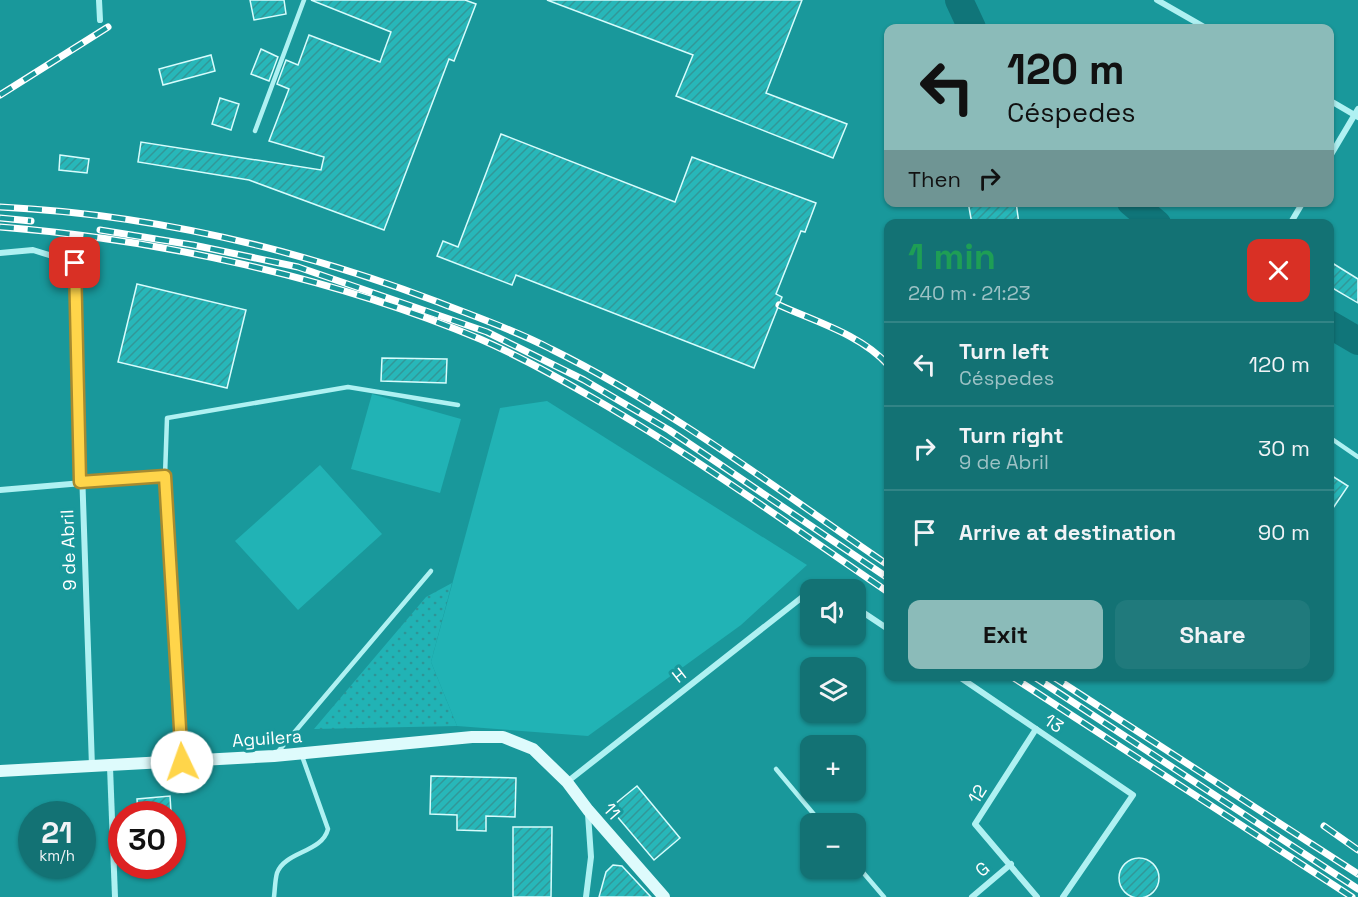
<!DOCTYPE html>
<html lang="en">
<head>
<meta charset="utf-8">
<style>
  :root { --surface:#137274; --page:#207a7c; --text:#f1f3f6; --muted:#9dc2c5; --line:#328486; --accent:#8bbbb9 }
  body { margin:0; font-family:"Space Grotesk",sans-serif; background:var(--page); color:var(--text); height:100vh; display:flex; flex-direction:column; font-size:22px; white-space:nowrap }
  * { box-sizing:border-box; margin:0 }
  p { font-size:20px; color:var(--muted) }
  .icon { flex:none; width:33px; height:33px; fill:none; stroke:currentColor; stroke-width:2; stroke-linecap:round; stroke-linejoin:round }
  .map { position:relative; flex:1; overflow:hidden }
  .panel { position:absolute; left:884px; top:219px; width:450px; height:462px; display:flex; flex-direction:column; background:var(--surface); border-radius:12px; box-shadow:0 2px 4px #0004 }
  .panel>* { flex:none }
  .top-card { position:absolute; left:884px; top:24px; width:450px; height:183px; border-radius:12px; box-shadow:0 2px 4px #0004; background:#8bbbb9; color:#111; overflow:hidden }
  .buttons { position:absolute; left:800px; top:579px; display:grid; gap:12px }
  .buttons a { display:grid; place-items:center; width:66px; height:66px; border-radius:12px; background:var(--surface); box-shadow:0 2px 4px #0004; font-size:30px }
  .speed { position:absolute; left:18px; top:801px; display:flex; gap:12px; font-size:30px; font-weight:700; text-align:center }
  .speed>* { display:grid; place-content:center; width:78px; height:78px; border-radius:50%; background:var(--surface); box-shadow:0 2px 4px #0004; line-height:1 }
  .speed small { font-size:15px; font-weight:400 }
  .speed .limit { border:9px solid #d22; background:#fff; color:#111 }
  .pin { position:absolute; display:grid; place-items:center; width:51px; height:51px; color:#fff; margin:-26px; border-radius:12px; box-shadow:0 3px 9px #0006 }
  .me { position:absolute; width:66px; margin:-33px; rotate:357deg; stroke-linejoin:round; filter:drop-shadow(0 0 4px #0008) }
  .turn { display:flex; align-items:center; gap:21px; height:126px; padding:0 24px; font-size:27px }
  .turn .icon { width:78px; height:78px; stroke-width:2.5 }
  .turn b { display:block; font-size:42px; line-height:51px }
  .then { display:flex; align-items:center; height:57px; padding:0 24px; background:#0003; gap:12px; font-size:22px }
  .round { display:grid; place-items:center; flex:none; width:63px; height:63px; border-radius:12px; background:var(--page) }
  .headline { display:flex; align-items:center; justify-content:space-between; height:102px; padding:0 24px }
  h1 { font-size:36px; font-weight:600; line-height:45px; color:#1e9e55 }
  .button { display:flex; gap:12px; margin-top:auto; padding:12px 24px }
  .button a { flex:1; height:69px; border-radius:12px; background:var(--accent); color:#111; font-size:24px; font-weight:600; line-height:69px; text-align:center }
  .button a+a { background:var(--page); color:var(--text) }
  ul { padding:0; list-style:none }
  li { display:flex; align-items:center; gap:18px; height:84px; padding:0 24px; border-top:2px solid var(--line) }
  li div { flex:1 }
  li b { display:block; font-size:22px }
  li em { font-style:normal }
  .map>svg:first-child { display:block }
  .grass { fill:url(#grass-dots) }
  .pitch { fill:#21b3b5 }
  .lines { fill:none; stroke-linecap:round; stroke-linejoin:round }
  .river { stroke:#107579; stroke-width:28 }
  .building { fill:url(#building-hatch); stroke:#d7fcfc; stroke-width:1.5 }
  .lane { stroke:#aff1f2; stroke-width:4.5 }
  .street { stroke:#aff1f2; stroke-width:6 }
  .secondary { stroke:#defbfc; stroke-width:12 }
  .rail-casing { stroke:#fff; stroke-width:7 }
  .rail { stroke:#19989b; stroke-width:4.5; stroke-dasharray:14; stroke-linecap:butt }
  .route-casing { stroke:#a68a30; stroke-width:15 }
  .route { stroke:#ffd54a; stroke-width:10 }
  .labels { text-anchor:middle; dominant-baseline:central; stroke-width:6; stroke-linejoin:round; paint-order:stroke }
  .street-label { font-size:18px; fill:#fff; stroke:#19989b }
</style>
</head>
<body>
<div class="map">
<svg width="1358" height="897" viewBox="0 0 1358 897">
  <defs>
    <pattern id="grass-dots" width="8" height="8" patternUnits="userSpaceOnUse" patternTransform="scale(1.5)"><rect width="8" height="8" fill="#21b3b5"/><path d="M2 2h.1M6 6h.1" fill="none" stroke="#2e9496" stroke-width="1.8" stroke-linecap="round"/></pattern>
    <pattern id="building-hatch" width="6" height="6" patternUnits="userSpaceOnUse" patternTransform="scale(1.5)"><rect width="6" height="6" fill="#27b7b9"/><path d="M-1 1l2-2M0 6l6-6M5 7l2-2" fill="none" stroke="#329798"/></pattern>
  </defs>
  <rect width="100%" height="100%" fill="#19989b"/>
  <!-- grass -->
  <polygon class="grass" points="452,583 431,662 457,726 314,729 426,597"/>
  <!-- pitch -->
  <g class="pitch">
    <polygon points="372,394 461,419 440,493 351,469"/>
    <polygon points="547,401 807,565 741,625 588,736 457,726 431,662 500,408"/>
    <polygon points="320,465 382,534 298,610 235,541"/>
  </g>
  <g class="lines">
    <!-- river -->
    <g class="river">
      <polyline points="959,0 972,28"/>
      <polyline points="1131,202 1157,224"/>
      <polyline points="1329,324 1358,341"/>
    </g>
  </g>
  <!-- building -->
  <g class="building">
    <polygon points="250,0 284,0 286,14 254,20"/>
    <polygon points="311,0 465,0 476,4 454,61 449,59 384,230 249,180 138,162 141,142 321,170 324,157 269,141 289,89 277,84 286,60 298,65 309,35 380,62 391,32"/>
    <polygon points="547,0 802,0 766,93 847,124 833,158 676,96 693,55"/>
    <polygon points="261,49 278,57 269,81 251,74"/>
    <polygon points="211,55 215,71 163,85 159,69"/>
    <polygon points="220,98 239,104 231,130 212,124"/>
    <polygon points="501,134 675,202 692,157 816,203 805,232 801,231 776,294 782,297 754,368 516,275 512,285 437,256 443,241 458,247"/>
    <polygon points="60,155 89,159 87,173 59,170"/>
    <polygon points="968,202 1016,202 1019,224 972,224"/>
    <polygon points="1329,261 1358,279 1358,303 1329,286"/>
    <polygon points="137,284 246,310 227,388 118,362"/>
    <polygon points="382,358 447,359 446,383 381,381"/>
    <polygon points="1329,474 1348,486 1329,514"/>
    <polygon points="431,776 516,778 515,817 486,816 486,831 457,830 457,815 430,814"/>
    <polygon points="637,786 680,838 654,860 610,808"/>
    <polygon points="170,796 171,812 138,814 137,799"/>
    <polygon points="513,827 552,827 551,897 513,897"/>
    <circle cx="1139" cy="878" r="20"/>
    <polygon points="613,865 622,866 651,897 599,897 606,872"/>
  </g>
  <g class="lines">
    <!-- lane -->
    <g class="lane">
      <polyline points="255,131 304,0"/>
      <polyline points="1329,437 1358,457"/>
      <polyline points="165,476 167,418 348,387 458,405"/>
      <polyline points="276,754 431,571"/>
      <polyline points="776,769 822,824"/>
      <polyline points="855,863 884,897"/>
      <path d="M274,897C275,889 275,880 277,873C285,851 322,853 328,829L302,756"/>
    </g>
    <!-- street -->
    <g class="street">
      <polyline points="99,0 100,20"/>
      <polyline points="1157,0 1206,28"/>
      <polyline points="1329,100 1358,117"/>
      <polyline points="1329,158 1358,109"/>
      <polyline points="1290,224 1303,202"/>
      <polyline points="0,253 33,250 75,263 92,767"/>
      <polyline points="0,490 165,476 182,762"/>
      <polyline points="811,590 820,583 829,590"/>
      <polyline points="855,607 888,629"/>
      <polyline points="958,676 1133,795 1063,897"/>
      <polyline points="1036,729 975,824 1037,897"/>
      <polyline points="110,767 115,897"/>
      <polyline points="567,782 810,591"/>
      <polyline points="586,897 591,857 588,814"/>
      <polyline points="972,897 1011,864"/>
    </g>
    <!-- secondary -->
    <polyline class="secondary" points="0,771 274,756 472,737 503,737 533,749 567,782 588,810 664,897"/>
    <!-- rail casing -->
    <g class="rail-casing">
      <g id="rail">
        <polyline points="0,95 108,27"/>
        <path d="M0,207C150,214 298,249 438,302C476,317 515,330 551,349C671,408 778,490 888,565"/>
        <polyline points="0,218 31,221"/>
        <path d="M0,227C158,239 334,278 480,339C519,356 557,377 593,398C696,457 791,526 888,592"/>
        <polyline points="100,230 193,245 298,267 487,332 584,380 669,430 888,578"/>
        <path d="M779,305C814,321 862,335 888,365"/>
        <polyline points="1011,676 1352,897"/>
        <polyline points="1033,676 1358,889"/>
        <polyline points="1052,676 1358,874"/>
        <polyline points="1324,826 1358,850"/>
      </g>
    </g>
    <!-- rail -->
    <use href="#rail" class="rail"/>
  </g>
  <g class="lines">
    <!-- route casing -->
    <g class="route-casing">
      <polyline id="route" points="75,263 80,482 165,476 182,762"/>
    </g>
    <!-- route -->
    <use href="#route" class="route"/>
  </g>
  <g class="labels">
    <!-- street labels -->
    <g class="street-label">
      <text transform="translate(68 550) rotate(-92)">9 de Abril</text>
      <text transform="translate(679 675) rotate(-38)">H</text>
      <text transform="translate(1054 723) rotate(34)">13</text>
      <text transform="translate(267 738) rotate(-4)">Aguilera</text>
      <text transform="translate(977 794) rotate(-58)">12</text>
      <text transform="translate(612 811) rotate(49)">11</text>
      <text transform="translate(982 869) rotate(-40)">G</text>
    </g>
  </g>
</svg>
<div class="buttons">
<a><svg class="icon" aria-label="sound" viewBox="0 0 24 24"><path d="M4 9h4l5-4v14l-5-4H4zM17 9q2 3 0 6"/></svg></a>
<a><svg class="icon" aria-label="layers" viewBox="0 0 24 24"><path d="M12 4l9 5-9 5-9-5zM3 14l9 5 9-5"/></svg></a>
<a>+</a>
<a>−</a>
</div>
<div class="speed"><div>21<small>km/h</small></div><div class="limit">30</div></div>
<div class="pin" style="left:75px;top:263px;background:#d93025"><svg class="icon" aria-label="arrive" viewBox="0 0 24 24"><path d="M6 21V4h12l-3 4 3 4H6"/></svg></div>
<svg class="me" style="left:182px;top:762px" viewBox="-20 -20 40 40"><circle r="19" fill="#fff"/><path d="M0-13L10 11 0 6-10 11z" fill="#ffd54a"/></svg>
<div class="top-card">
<div class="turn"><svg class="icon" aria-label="left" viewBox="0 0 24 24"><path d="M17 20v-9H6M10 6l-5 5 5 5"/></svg><div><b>120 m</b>Céspedes</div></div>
<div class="then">Then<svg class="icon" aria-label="right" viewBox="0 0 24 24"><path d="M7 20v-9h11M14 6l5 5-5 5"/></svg></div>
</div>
<section class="panel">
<div class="headline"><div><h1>1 min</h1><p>240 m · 21:23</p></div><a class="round" style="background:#d93025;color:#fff"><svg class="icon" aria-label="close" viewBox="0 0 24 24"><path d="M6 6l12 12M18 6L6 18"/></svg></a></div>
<ul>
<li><svg class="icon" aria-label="left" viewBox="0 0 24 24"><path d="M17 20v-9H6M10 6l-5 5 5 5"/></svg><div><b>Turn left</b><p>Céspedes</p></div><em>120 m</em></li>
<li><svg class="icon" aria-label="right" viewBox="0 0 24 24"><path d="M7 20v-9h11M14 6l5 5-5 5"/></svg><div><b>Turn right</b><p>9 de Abril</p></div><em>30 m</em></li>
<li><svg class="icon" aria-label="arrive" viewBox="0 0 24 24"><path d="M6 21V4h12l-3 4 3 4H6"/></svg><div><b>Arrive at destination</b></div><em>90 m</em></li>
</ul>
<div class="button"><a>Exit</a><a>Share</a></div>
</section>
</div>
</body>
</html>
